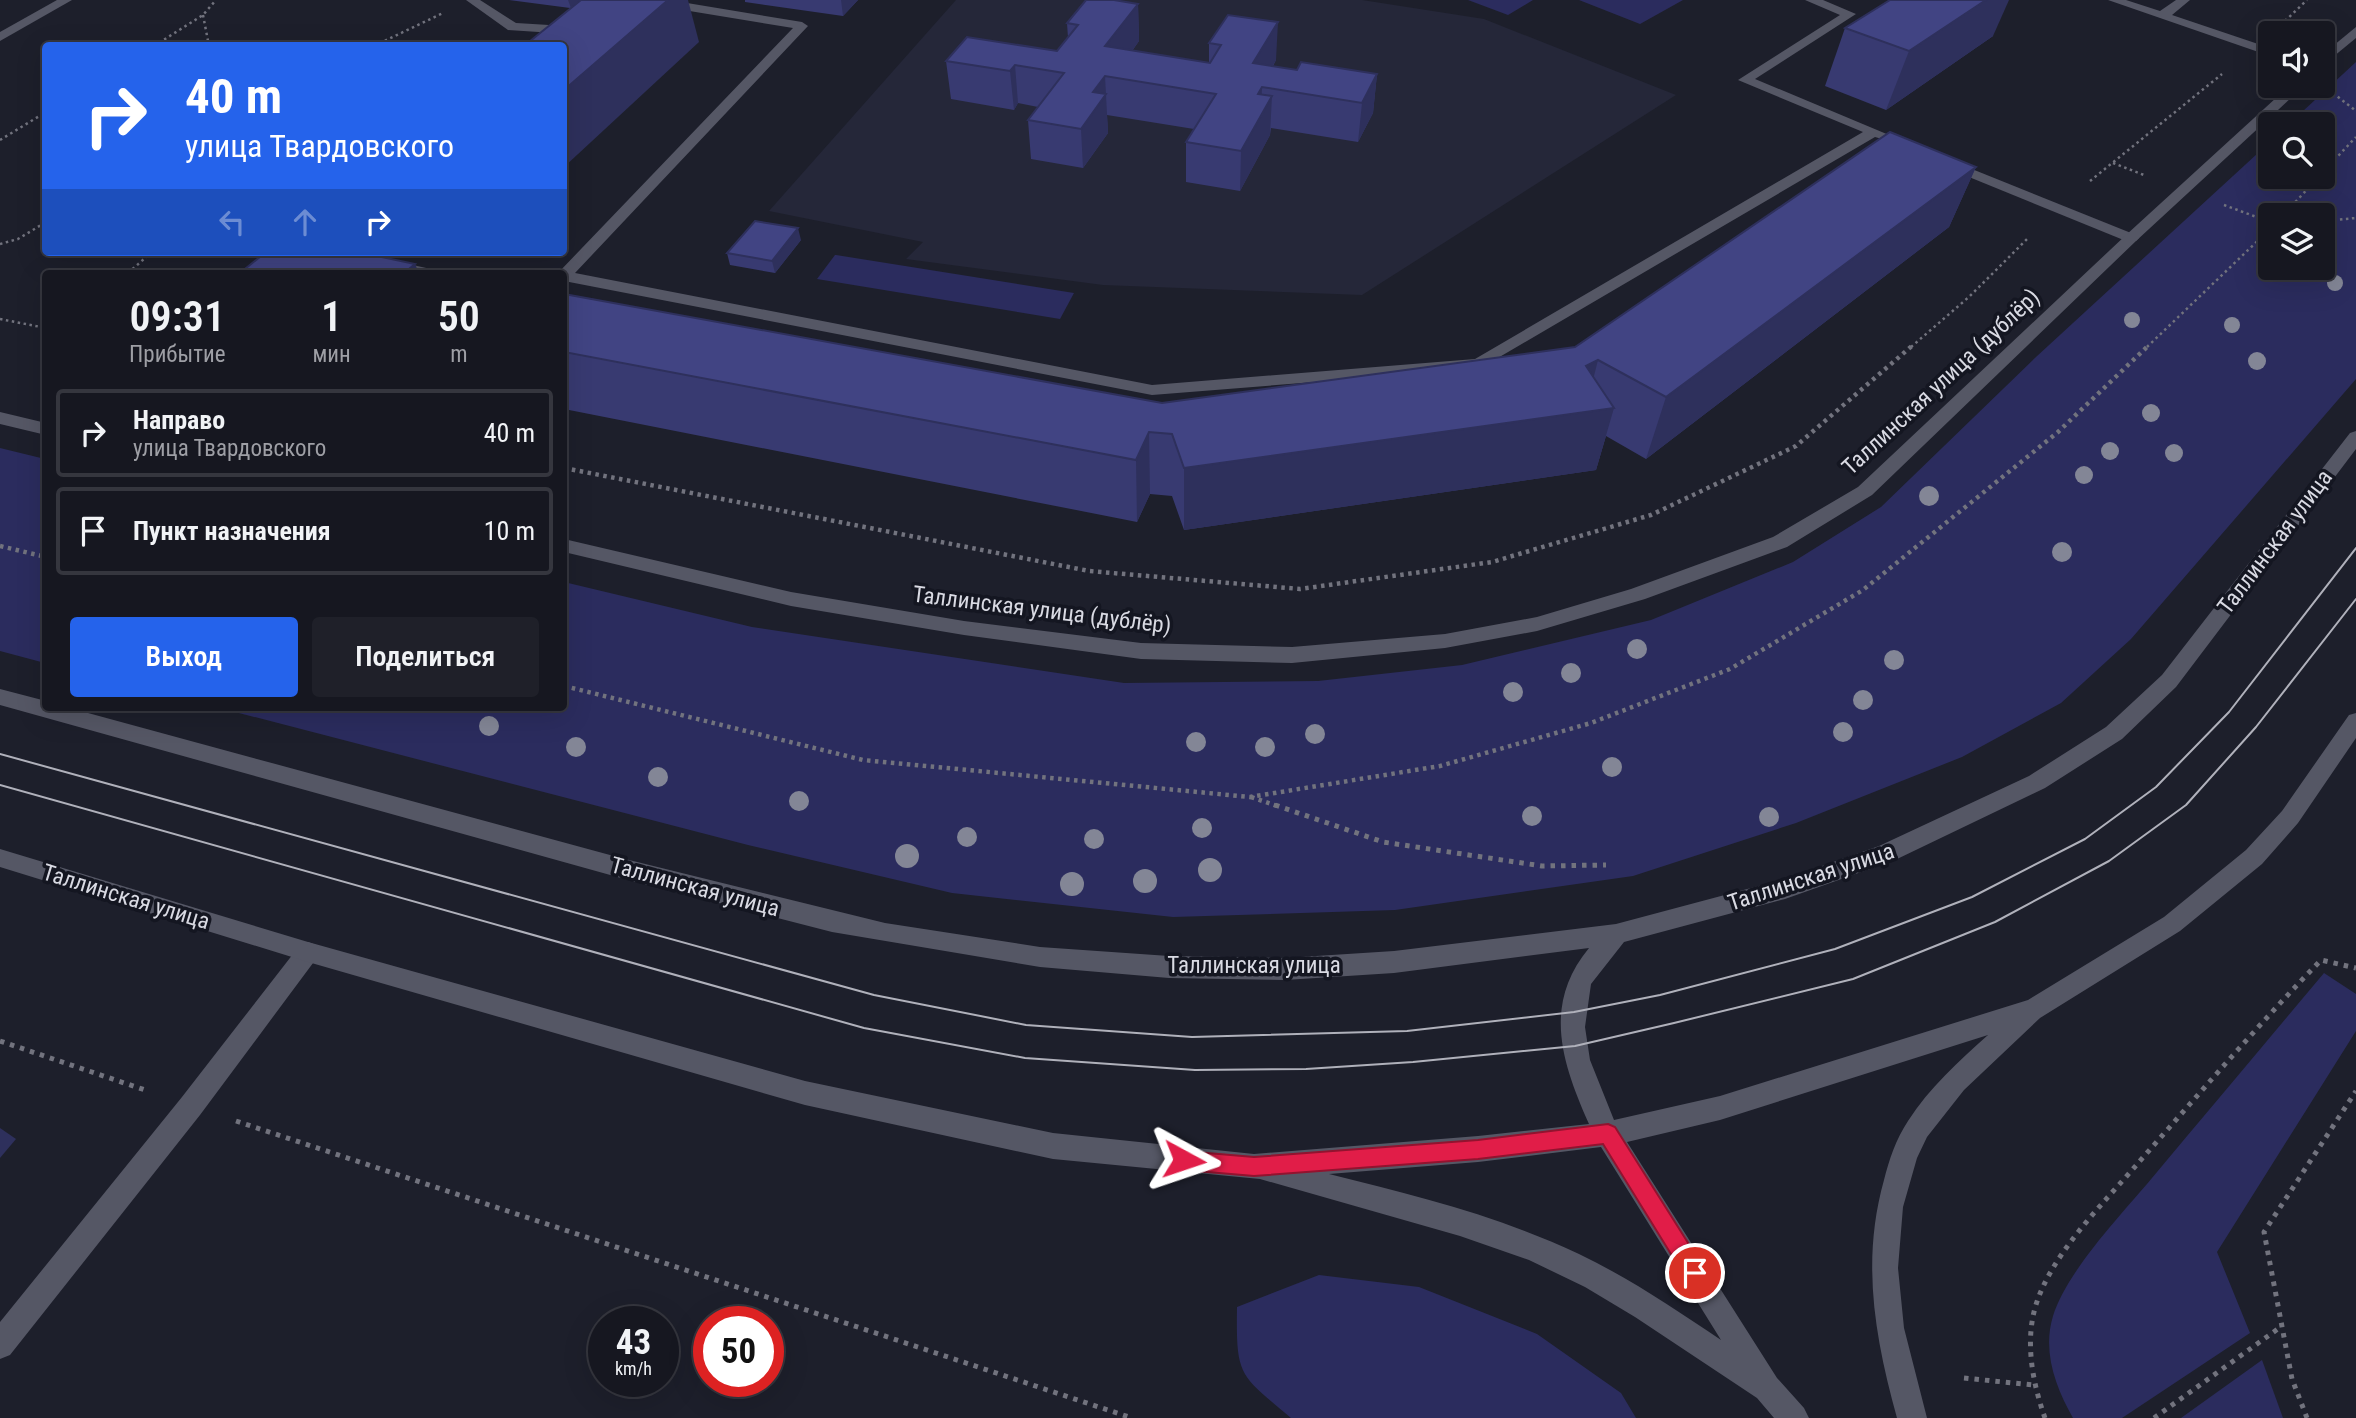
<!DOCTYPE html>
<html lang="ru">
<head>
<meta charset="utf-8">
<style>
  :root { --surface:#161720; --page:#1f2029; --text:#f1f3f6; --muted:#9e9fa5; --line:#35363e; --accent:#2563eb }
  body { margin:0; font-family:"Roboto Condensed",sans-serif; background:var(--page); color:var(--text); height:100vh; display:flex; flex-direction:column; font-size:26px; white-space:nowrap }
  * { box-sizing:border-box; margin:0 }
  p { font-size:23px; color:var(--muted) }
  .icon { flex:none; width:38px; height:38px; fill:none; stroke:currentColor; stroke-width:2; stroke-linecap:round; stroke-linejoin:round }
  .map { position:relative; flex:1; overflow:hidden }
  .sheet { position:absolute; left:42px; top:270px; width:525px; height:441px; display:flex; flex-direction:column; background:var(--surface); border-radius:7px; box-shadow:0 7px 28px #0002,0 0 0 2px var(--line) }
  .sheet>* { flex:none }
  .guide { position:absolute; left:42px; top:42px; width:525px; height:214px; border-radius:7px; box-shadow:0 7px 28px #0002,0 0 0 2px var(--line); background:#2563eb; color:#fff; overflow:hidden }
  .buttons { position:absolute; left:2258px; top:21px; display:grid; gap:14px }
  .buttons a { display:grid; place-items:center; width:77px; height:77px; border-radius:7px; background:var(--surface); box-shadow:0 7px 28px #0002,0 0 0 2px var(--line); font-size:35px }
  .speed { position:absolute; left:588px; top:1306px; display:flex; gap:14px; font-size:35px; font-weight:700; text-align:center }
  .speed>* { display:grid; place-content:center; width:91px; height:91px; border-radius:50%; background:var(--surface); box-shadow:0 7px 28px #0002,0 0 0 2px var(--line); line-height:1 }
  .speed small { font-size:18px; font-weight:400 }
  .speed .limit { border:10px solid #d22; background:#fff; color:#111 }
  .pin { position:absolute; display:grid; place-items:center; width:60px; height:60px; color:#fff; margin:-30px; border:4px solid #fff; border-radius:50%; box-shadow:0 2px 7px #0007 }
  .me { position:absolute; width:77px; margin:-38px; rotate:95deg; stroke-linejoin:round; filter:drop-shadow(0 0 5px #0008) }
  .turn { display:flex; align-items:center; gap:24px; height:147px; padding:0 28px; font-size:32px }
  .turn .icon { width:91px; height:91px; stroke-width:2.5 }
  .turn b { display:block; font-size:49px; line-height:60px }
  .lanes { display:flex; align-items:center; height:66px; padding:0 28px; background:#0003; justify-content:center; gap:35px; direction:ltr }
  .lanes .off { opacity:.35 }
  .eta { display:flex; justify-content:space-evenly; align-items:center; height:119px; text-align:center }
  .eta b { font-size:42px; font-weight:600; line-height:49px }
  .button { display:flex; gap:14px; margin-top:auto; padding:14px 28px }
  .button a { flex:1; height:80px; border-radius:7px; background:var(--accent); color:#fff; font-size:28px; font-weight:600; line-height:80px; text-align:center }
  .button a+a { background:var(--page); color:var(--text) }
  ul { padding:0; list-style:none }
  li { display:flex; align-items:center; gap:21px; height:88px; margin:0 14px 10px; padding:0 14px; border:4px solid var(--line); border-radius:7px }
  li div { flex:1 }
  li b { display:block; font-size:26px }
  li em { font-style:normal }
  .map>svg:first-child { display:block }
  .built { fill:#252739 }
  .green { fill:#2b2c5e; fill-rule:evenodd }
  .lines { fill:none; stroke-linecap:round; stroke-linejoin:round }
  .path-far2 { stroke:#72737e; stroke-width:2.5; stroke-dasharray:2.5 3.5; stroke-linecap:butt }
  .path-far1 { stroke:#72737e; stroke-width:4.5; stroke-dasharray:3.5 4.5; stroke-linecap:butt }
  .path { stroke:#72737e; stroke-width:5; stroke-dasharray:4.5 6; stroke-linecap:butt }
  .lane { fill:#555765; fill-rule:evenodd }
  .street { fill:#555765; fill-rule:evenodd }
  .secondary { fill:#555765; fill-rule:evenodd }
  .tram { stroke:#b0b1bb; stroke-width:2 }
  .tree { fill:#838696 }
  .wall { fill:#383a71 }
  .shaded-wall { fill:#2e305c }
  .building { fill:#414483; stroke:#2e305c; stroke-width:2 }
  .route { fill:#e11d48; stroke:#92132f; stroke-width:2 }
  .labels { text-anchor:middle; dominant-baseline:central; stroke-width:7; stroke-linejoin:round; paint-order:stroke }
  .street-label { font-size:23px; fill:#d9dae3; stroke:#141621 }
</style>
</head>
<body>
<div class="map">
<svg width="2356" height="1418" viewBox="0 0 2356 1418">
  <rect width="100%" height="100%" fill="#1d1f2b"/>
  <!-- built -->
  <polygon class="built" points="956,0 1362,0 1484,19 1676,95 1362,295 1103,285 906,259 923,242 769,211"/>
  <!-- green -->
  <g class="green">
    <polygon points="1468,0 1533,0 1508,15"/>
    <polygon points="1579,0 1683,0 1640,24"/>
    <path d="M2356,62V379L2131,639L2061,703L1962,757L1796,823L1633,876L1395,910L1173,917L952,893L748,845L216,707H564V582L752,627L1124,683L1318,681L1462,665L1651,620L1793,562L1881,507L2036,357L2270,142V177H2322V124H2289ZM2322,215V268H2270V215Z"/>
    <polygon points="835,255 836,255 1074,293 1060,319 817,279"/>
    <polygon points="0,448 45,459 45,663 0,651"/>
    <path d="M2324,973L2356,994V1031L2217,1252L2250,1333L2122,1418H2073C2056,1388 2042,1352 2053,1316C2067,1271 2121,1215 2152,1178C2209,1110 2266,1042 2324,973Z"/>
    <path d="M1319,1275L1419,1287L1537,1334L1621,1393L1636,1418H1291C1239,1374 1236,1377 1237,1307Z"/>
    <polygon points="2262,1360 2283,1418 2181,1418"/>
  </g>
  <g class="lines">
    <!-- path-far2 -->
    <g class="path-far2">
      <polyline points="203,15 209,46"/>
      <polyline points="2285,21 2307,0"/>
      <polyline points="154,46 203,15 216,0"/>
      <polyline points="374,46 443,13"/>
      <polyline points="2333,93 2356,111"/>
      <polyline points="0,140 46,112"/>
      <polyline points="2113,163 2144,175"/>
      <polyline points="2322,173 2356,137"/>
      <polyline points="2090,181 2222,74"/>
      <polyline points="2224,205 2270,222"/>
      <polyline points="2283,215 2319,177"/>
      <polyline points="2322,221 2356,218"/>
      <polyline points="0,244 18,239 46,222"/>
      <polyline points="128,273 152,252"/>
      <polyline points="0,319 46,328"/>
      <polyline points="1911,347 1970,296 2029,237"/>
      <polyline points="2147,347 2270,229"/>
    </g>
    <!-- path-far1 -->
    <g class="path-far1">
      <polyline points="564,468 1089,571 1300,589 1492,562 1651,515 1796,446 1913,345"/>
      <polyline points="0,546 46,557"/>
      <polyline points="564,686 863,760 1250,797 1440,766 1591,723 1730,669 1863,590 2058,432 2149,345"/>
      <polyline points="1251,797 1280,807"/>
    </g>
    <!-- path -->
    <g class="path">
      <polyline points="1275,805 1383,842 1542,866 1606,865"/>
      <polyline points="0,1041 148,1091"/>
      <polyline points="236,1121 1132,1418"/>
      <polyline points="1964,1378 2033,1385"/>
      <path d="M2045,1418C2033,1384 2025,1344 2035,1308C2050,1255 2103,1204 2139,1162C2199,1094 2258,1025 2321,960L2356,968"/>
      <polyline points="2154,1418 2282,1326"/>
      <polyline points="2307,1418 2292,1379 2264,1232 2356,1091"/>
    </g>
    <!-- lane -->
    <g class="lane">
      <polygon points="57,0 72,0 0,41 0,32"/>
      <polygon points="466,0 480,0 516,23 566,26 572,30 554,46 539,46 554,33 508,30"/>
      <polygon points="641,0 669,0 802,22 808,26 575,273 1152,385 1475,359 1863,132 1738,80 1840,15 1805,0 1823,0 1856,14 1755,79 1889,135 1882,139 1875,137 1479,369 1152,395 564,281 564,273 558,273 793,28 647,4"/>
      <polygon points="2108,0 2126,0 2160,11 2176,0 2190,0 2172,15 2270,48 2270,56"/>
      <polygon points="1947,159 2136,235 2139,238 2136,241 2126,241 1942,166 1940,163 1942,160"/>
      <polygon points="391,260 435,270 437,273 407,273 385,268 383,265"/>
      <polygon points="308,942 316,945 320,952 316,959 200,1115 10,1355 0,1359 0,1322 182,1097 300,945"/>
    </g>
    <!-- street -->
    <g class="street">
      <polygon points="2356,27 2356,38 2322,66 2322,55"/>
      <polygon points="2289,86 2304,86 2136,241 1872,495 1787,547 1645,599 1537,631 1445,648 1292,663 1141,659 964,635 791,606 564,552 564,539 791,592 964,621 1141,643 1292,647 1445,634 1537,617 1631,589 1773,537 1858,487 2126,235"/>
      <polygon points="0,412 46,423 46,435 0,424"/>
    </g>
    <!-- secondary -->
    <path class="secondary" d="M2356,431V449L2176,687L2122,739L2045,788L1895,860L1785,899L1624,942L1591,984L1585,1027L1590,1060L1614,1120L1720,1096L2028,1000L2164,917L2246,850L2282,811L2349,715L2356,713V738L2298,823L2262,864L2180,931L2040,1018L1964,1090L1927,1137L1917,1158L1903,1207L1898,1268L1904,1328L1927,1418H1897C1875,1338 1861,1262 1884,1180C1889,1160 1896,1139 1908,1121C1929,1088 1959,1061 1988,1035L1720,1120L1627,1142L1777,1378L1804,1408L1809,1418H1774L1757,1398L1635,1317L1585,1287L1529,1260L1460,1236L1260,1179L1053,1159L805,1105L308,962L0,867V849L308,942L805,1081L1053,1133L1254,1154L1478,1136L1589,1124C1562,1063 1542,1005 1589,948L1394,973L1285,980L1169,978L1040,967L832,932L621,878L0,705V689L46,701V707H66L621,858L885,923L1040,947L1169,956L1285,958L1394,951L1616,924L1785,879L1879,846L2029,776L2106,727L2162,675L2350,433ZM1601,1147L1721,1340C1675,1309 1629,1278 1579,1254C1499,1216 1414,1195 1329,1174L1478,1162Z"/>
    <!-- tram -->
    <g class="tram">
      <polyline points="0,754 874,995 1026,1025 1192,1037 1407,1031 1574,1012 1660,995 1835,949 1972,897 2085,839 2156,787 2229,712 2356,548"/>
      <polyline points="0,785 864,1028 1025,1058 1195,1070 1306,1069 1413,1062 1575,1046 1674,1023 1853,979 1995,922 2109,861 2186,805 2256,727 2356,599"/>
    </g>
  </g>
  <!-- trees -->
  <g class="tree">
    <circle cx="2335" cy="283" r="8"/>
    <circle cx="2132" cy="320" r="8"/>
    <circle cx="2232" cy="325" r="8"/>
    <circle cx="2257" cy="361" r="9"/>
    <circle cx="2151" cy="413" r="9"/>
    <circle cx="2110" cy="451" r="9"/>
    <circle cx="2174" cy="453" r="9"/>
    <circle cx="2084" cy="475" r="9"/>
    <circle cx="1929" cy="496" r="10"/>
    <circle cx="2062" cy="552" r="10"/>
    <circle cx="1637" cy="649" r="10"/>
    <circle cx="1894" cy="660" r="10"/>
    <circle cx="1571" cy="673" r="10"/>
    <circle cx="1513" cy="692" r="10"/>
    <circle cx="1863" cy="700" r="10"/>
    <circle cx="489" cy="726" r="10"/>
    <circle cx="1843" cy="732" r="10"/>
    <circle cx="1315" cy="734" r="10"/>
    <circle cx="1196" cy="742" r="10"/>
    <circle cx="576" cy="747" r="10"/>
    <circle cx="1265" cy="747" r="10"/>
    <circle cx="1612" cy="767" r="10"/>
    <circle cx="658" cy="777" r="10"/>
    <circle cx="799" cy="801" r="10"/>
    <circle cx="1532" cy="816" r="10"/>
    <circle cx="1769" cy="817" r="10"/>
    <circle cx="1202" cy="828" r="10"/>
    <circle cx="967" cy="837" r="10"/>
    <circle cx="1094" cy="839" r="10"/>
    <circle cx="907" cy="856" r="12"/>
    <circle cx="1210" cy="870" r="12"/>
    <circle cx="1145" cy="881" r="12"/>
    <circle cx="1072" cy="884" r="12"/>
  </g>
  <!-- wall -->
  <g class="wall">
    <polygon points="509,0 581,0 699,42 570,8"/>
    <polygon points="745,0 858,0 843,16 745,2"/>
    <polygon points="1138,4 1139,41 1132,51 1209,63 1209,43 1228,15 1276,60 1273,66 1297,70 1377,74 1373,113 1358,142 1271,128 1270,135 1240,191 1186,182 1186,142 1194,129 1107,115 1108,133 1083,168 1031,159 1028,120 1038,107 1018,103 1014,110 951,99 946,61 1057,51 1068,38 1067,23"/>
    <polygon points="1845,28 1993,36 1886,110 1825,86"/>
    <polygon points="1976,167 1949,227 1646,459 1606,436 1596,470 1184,530 1172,496 1150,494 1137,522 564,409 564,294 1162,403 1575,347"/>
    <polygon points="801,240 775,273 730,265 727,253"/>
    <polygon points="439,252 472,252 466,257"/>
  </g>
  <!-- shaded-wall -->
  <g class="shaded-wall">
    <polygon points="568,0 581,0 571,8"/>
    <polygon points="668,0 688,0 699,42 564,167 564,90"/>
    <polygon points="841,0 858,0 843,16"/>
    <polygon points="1986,0 2009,0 1993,36 1886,110 1909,51"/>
    <polygon points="1138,4 1139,41 1113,77 1105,46"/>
    <polygon points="1278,22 1276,60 1252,102 1253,63"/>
    <polygon points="1015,65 1018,103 1014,110 1010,71"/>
    <polygon points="1377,74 1373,113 1358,142 1362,103"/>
    <polygon points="1105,76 1108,133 1083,168 1081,129 1093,92"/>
    <polygon points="1262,87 1261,117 1272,96 1270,135 1240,191 1241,151 1258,94"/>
    <polygon points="1976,167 1949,227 1646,459 1666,397"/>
    <polygon points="798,228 801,240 775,273 772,261"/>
    <polygon points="464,252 472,252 466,257"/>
    <polygon points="415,264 419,273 404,273"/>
    <polygon points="1598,360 1585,412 1614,408 1596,470 1184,530 1184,468 1586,366"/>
    <polygon points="1149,432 1150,494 1137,522 1136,460"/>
    <polygon points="0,1128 16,1139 0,1158"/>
  </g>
  <!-- building -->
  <g class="building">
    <polygon points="581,0 668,0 564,90 564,46 524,46"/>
    <polygon points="1086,0 1114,0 1138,4 1105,46 1210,63 1221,45 1209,43 1228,15 1278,22 1253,63 1297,70 1301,62 1377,74 1362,103 1262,87 1258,94 1272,96 1241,151 1186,142 1216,94 1105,76 1093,92 1106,94 1081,129 1028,120 1064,73 1015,65 1010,71 946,61 967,37 1057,51 1078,25 1067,23"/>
    <polygon points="1890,0 1986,0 1909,51 1845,28"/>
    <polygon points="1890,132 1976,167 1666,397 1598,360 1586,366 1614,408 1184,468 1172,434 1149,432 1136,460 564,352 564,294 1162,403 1575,347"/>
    <polygon points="755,221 798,228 772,261 727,253"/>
    <polygon points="266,252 358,252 415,264 404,273 240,273"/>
  </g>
  <!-- route -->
  <polygon class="route" points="1608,1124 1615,1127 1702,1265 1705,1273 1702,1280 1695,1283 1687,1280 1603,1144 1478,1159 1254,1176 1184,1170 1176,1167 1174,1160 1176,1154 1184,1151 1254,1157 1478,1140"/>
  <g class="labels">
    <!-- street labels -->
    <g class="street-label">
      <text transform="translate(1941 382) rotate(-43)">Таллинская улица (дублёр)</text>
      <text transform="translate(2275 542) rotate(-53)">Таллинская улица</text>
      <text transform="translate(1042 610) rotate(7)">Таллинская улица (дублёр)</text>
      <text transform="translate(1811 877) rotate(-18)">Таллинская улица</text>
      <text transform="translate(695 887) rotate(15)">Таллинская улица</text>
      <text transform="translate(126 897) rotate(17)">Таллинская улица</text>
      <text x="1254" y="965">Таллинская улица</text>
    </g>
  </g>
</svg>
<div class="buttons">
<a><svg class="icon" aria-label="sound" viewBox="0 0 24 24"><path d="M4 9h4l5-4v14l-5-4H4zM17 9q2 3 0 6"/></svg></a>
<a><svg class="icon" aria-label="search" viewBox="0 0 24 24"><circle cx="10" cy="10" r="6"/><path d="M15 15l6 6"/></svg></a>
<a><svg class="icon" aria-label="layers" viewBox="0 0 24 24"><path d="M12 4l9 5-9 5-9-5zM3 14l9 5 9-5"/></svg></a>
</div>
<div class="speed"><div>43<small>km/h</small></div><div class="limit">50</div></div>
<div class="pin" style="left:1695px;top:1273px;background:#d93025"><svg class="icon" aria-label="arrive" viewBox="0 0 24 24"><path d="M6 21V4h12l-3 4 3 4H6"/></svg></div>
<svg class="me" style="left:1184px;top:1160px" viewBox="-20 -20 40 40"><path d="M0-17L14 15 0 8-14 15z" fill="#e11d48" stroke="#fff" stroke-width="4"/></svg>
<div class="guide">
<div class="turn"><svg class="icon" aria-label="right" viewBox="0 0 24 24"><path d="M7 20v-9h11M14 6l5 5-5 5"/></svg><div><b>40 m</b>улица Твардовского</div></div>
<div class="lanes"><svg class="icon off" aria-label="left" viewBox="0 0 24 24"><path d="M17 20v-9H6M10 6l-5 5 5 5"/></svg><svg class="icon off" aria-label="ahead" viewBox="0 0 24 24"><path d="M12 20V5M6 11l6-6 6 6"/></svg><svg class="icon" aria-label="right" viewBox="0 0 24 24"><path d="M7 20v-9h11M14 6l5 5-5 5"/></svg></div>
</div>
<section class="sheet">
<div class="eta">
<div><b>09:31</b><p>Прибытие</p></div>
<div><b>1</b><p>мин</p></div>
<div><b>50</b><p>m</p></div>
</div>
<ul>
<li><svg class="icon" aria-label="right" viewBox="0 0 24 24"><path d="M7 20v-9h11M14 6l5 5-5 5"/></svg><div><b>Направо</b><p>улица Твардовского</p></div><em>40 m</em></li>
<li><svg class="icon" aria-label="arrive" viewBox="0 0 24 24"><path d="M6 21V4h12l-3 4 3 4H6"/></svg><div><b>Пункт назначения</b></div><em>10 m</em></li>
</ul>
<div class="button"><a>Выход</a><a>Поделиться</a></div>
</section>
</div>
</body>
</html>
